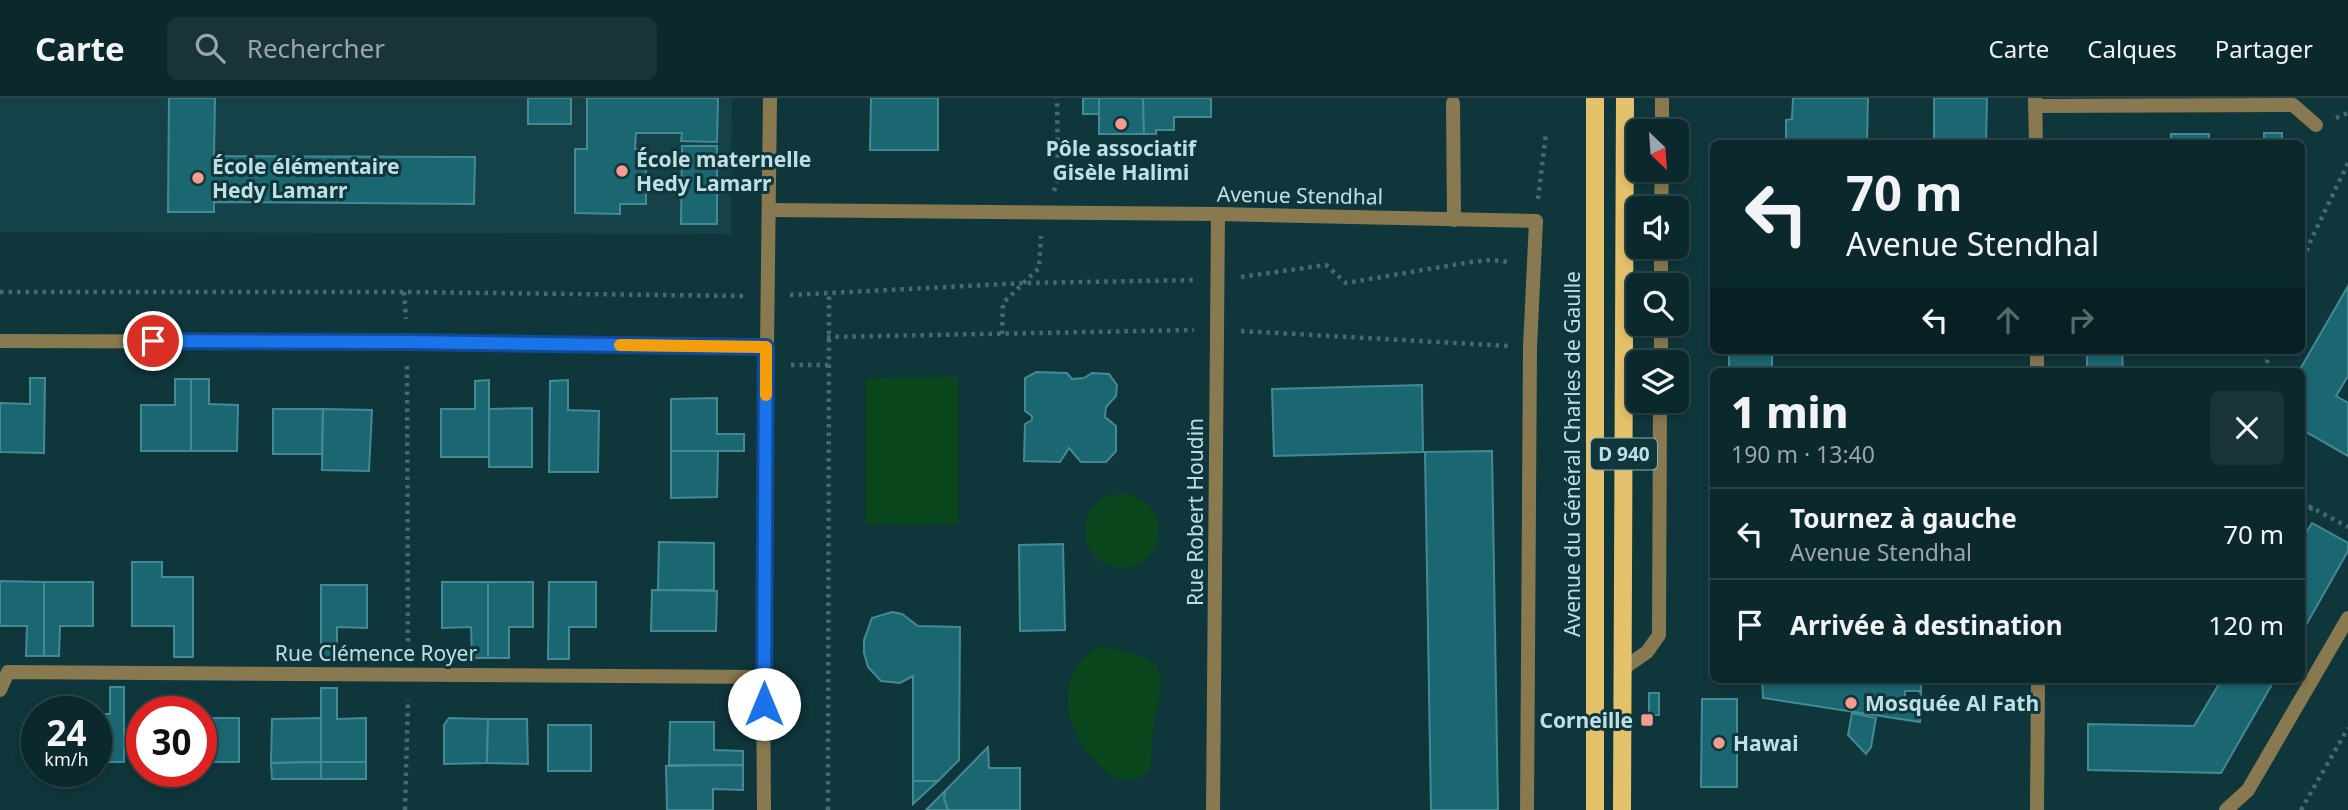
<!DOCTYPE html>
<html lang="fr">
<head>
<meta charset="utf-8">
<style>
  :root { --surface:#0b282c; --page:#193438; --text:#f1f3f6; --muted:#9aa6a9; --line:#2b4448 }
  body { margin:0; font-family:"Noto Sans",sans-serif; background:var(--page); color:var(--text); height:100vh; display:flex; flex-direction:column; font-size:26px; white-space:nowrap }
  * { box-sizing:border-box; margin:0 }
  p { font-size:23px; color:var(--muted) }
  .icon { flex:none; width:38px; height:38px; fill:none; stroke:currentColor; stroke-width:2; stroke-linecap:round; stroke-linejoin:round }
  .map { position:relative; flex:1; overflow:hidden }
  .side { position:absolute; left:1710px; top:270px; width:595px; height:315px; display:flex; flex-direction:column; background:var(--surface); border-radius:10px; box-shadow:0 4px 10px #0003,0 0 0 2px var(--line) }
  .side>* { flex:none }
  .guide { position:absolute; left:1710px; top:42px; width:595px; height:214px; border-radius:10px; box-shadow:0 4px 10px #0003,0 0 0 2px var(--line); background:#0b282c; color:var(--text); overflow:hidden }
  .needle { width:46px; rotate:155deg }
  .fabs { position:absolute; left:1626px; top:21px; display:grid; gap:14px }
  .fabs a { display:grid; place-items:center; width:63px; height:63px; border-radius:10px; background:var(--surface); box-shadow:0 4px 10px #0003,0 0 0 2px var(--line); font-size:35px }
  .speed { position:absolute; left:21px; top:598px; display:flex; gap:14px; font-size:35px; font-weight:700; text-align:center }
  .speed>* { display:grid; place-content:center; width:91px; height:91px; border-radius:50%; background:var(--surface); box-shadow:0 4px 10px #0003,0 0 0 2px var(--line); line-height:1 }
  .speed small { font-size:18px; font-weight:400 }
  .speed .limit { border:10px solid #d22; background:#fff; color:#111 }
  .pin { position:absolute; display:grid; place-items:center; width:60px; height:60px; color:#fff; margin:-30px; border:4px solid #fff; border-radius:50%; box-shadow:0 2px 7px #0007 }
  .me { position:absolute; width:77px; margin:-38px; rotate:0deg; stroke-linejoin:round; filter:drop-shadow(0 0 5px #0008) }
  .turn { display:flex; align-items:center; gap:24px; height:147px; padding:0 21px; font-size:32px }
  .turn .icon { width:91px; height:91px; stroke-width:2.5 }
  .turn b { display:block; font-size:49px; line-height:60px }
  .lanes { display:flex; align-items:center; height:66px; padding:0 21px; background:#0003; justify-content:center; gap:35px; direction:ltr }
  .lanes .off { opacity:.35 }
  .round { display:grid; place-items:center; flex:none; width:74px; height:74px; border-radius:10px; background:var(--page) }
  .headline { display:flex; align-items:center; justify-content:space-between; height:119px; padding:0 21px }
  h1 { font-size:42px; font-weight:800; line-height:52px }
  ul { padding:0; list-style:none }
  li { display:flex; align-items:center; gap:21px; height:91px; padding:0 21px; border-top:2px solid var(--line) }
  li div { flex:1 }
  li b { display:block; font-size:26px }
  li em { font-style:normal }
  header { display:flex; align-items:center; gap:42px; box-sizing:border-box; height:98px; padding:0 35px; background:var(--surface); border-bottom:2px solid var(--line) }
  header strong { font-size:33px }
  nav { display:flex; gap:38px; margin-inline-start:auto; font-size:24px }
  .search { width:490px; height:63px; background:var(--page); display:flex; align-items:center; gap:18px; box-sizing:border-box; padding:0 24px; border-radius:10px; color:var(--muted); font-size:26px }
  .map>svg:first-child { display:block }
  .built { fill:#144248 }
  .green { fill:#0b471c }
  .building { fill:#1b6771; stroke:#438a95; stroke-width:2 }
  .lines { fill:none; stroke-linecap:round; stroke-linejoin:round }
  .path { stroke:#456b70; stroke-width:4.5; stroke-dasharray:3.5 5; stroke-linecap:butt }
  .service { stroke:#897951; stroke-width:14 }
  .minor { stroke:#897951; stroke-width:14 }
  .primary { stroke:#e4c16b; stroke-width:18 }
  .route-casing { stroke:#114b97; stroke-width:18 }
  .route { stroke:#1a73e8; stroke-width:12 }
  .slow { stroke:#f59e0b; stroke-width:12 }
  .poi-dot { fill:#f59c91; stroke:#0f363b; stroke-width:2.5 }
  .labels { text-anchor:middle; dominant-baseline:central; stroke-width:6; stroke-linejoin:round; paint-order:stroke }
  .shield { fill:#0f363b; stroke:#8aadb2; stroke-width:2 }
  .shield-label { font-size:19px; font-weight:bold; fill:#bee0e5 }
  .poi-label { font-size:21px; font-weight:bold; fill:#bee0e5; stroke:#0f363b; text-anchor:start }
  .street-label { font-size:21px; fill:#bee0e5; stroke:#0f363b }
</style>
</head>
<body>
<header>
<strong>Carte</strong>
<div class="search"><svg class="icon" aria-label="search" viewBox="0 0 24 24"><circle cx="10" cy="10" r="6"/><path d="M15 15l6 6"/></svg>Rechercher</div>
<nav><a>Carte</a><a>Calques</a><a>Partager</a></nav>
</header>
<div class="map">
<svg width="2348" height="712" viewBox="0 0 2348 712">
  <rect width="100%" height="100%" fill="#0f363b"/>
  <!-- built -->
  <polygon class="built" points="0,0 732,0 731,136 0,134"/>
  <!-- green -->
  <g class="green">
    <polygon points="958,279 958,426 866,426 866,280"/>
    <circle cx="1122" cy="433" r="37"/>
    <path d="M1096,549C1113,550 1122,552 1138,557C1175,568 1158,601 1153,629C1152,639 1153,665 1149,672C1146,678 1132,683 1125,682C1115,682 1105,672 1098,666C1071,641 1056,596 1080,564C1084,559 1091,554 1096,549Z"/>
  </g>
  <!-- building -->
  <g class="building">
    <polygon points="169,0 215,0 214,58 475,59 474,106 214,104 214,114 168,114"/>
    <rect x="528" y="0" width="43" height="26"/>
    <polygon points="587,0 718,0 717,44 681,43 682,35 636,35 635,51 646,51 646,106 620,106 620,116 575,115 575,51 587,51"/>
    <polygon points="871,0 938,0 938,52 870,52"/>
    <rect x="1083" y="0" width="16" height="16"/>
    <polygon points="1099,0 1143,0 1144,36 1099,36"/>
    <polygon points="1143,0 1211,0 1211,19 1174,19 1174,32 1156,32 1156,36 1144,36"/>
    <polygon points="1793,0 1868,0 1867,44 1786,44 1786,22 1792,21"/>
    <polygon points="1934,0 1987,0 1986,46 1934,46"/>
    <rect x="2264" y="35" width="18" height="11"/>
    <rect x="2171" y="36" width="38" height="10"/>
    <polygon points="682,48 717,48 717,126 681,126"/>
    <polygon points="2348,188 2348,278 2336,298 2348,305 2348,358 2301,331 2301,273 2299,273"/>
    <rect x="1729" y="252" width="43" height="21"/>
    <polygon points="2087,252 2122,252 2123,273 2087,273"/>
    <polygon points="1909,269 1963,271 1963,273 1909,273"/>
    <polygon points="1036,274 1067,275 1072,281 1084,280 1092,275 1109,276 1117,287 1116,298 1106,309 1105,319 1116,328 1116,353 1106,364 1081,364 1069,350 1060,364 1024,363 1025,326 1032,322 1032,318 1025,313 1025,280"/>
    <polygon points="30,280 45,280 44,355 0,354 0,305 30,306"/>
    <polygon points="175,281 191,281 191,353 141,353 141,307 175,307"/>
    <polygon points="191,281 209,281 209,306 238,307 237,353 191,353"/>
    <polygon points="489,282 489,359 441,359 441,311 475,311 475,283"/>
    <polygon points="568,282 568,312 599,313 598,374 549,374 550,283"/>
    <polygon points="1422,287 1423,354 1274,358 1272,291"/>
    <polygon points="717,300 717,336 744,336 744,353 671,353 671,301"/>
    <polygon points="532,310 532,369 489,369 489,311"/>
    <polygon points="273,311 323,311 322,356 273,356"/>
    <polygon points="323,311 372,312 369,373 322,372"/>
    <polygon points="671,353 718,353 717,399 671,400"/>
    <polygon points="1492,353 1498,712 1431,712 1425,354"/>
    <polygon points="2312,425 2348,445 2348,453 2301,536 2301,443"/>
    <polygon points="659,444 714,445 714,492 658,492"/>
    <polygon points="1063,446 1065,532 1020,533 1019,447"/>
    <polygon points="132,464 162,464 162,479 193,479 193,559 174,559 174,528 132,528"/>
    <polygon points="0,483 44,484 44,558 26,558 27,528 0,528"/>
    <polygon points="44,484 93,484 93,528 60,528 59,558 44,558"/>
    <polygon points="442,484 488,484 488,560 472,560 471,529 442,530"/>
    <polygon points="488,484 533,484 533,529 509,529 509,560 488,560"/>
    <polygon points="549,484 596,484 596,529 569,529 569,561 548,561"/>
    <polygon points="321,487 367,487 367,530 337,529 337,560 321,560"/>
    <polygon points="652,492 717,493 716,533 651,533"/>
    <polygon points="892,514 902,516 918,528 960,529 959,662 938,683 913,683 913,578 900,585 881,583 868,569 864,555 864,542 872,520"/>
    <polygon points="1762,581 1921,581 1921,596 1919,593 1905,593 1905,610 1921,610 1920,624 1763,600"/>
    <polygon points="2222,581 2275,581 2221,675 2088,672 2088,626 2194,628"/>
    <polygon points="110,589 124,589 124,664 96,664 96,616 110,616"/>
    <polygon points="321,590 337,590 337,621 366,620 366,664 321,664"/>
    <rect x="1649" y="595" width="10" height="22"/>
    <polygon points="1702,601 1737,601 1737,689 1701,689"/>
    <polygon points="1852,615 1876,620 1871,649 1866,656 1848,637"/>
    <rect x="201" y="620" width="38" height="44"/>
    <polygon points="321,620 321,664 271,665 272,621"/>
    <polygon points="449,620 488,621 487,665 444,666 444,627"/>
    <polygon points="488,621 527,621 528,666 487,665"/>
    <polygon points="670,624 714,624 714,652 743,653 743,667 669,667"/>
    <rect x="548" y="627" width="43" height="46"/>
    <polygon points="988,649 989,670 1020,670 1020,712 948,712 944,701 945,693"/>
    <polygon points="321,664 321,681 272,681 271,665"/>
    <rect x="321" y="664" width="45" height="17"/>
    <polygon points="743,667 743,692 713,691 713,712 667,712 666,668"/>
    <polygon points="913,683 938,683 913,706"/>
    <polygon points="945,693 944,701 948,712 926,712"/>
  </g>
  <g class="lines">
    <!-- path -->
    <g class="path">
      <polyline points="2336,20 2348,15"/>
      <polyline points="1054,93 1058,82 1057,0"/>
      <polyline points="1538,101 1546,35"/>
      <polyline points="2301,169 2311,142 2348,65"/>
      <polyline points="1241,179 1326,167 1346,185 1471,164 1491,162 1509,164"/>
      <polyline points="0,194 404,194 746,198"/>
      <polyline points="404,194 406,221"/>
      <polyline points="790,197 1025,185 1194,182"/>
      <polyline points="1241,233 1509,248"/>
      <polyline points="1002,236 1003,205 1039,170 1041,138"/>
      <polyline points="827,239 1194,232"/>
      <polyline points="791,267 828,267"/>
      <polyline points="407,268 408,554"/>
      <polyline points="2264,273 2271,252"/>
      <polyline points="2301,404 2348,429"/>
      <polyline points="2301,412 2315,410"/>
      <polyline points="405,712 408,601"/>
      <polyline points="828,712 829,195"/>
      <polyline points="2301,712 2348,630"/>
    </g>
    <!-- service -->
    <g class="service">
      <polyline points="1453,5 1454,122"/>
      <polyline points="1527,712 1530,249 1536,123"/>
      <polyline points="2226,712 2248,692 2348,520"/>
    </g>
    <!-- minor -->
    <g class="minor">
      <polyline points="2035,1 2036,46"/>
      <polyline points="2035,8 2293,7 2316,27"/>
      <polyline points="1662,33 1662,0"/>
      <polyline points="1661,110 1662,72"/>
      <polyline points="770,112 1218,116 1536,123"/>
      <polyline points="1661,187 1661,149"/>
      <polyline points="0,243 407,244 766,249"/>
      <polyline points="2037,252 2037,273"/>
      <polyline points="1661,264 1661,226"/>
      <polyline points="1624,570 1647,554 1659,537 1660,303"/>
      <polyline points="0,592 8,574 763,579"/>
      <polyline points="764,712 763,579 770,0"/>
      <polyline points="1213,712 1218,116"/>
      <polyline points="2037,712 2038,581"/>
    </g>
    <!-- primary -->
    <g class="primary">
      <polyline points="1595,712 1595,0"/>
      <polyline points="1622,712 1625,0"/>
    </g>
  </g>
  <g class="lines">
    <!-- route casing -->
    <g class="route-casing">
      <polyline id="route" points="153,243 407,244 766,249 764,606"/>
    </g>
    <!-- route -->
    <use href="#route" class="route"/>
    <!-- slow -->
    <polyline class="slow" points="620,247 766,249 766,297"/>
  </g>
  <!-- markers -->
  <g class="poi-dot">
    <circle cx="1121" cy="26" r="7"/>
    <circle cx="622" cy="73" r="7"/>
    <circle cx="198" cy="80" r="7"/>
    <circle cx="1851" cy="605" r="7"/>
    <rect x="1640" y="615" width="14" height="14" rx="3.5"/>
    <circle cx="1719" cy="645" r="7"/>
  </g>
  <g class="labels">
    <!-- shield labels -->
    <rect class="shield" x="1591" y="340.5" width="66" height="31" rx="5"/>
    <g class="shield-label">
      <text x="1624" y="356">D 940</text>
    </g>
    <!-- poi labels -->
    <g class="poi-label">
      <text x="1121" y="50" text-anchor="middle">Pôle associatif<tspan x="1121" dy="24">Gisèle Halimi</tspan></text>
      <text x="636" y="61">École maternelle<tspan x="636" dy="24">Hedy Lamarr</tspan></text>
      <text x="212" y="68">École élémentaire<tspan x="212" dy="24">Hedy Lamarr</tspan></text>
      <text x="1865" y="605">Mosquée Al Fath</text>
      <text x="1633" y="622" text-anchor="end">Corneille</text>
      <text x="1733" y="645">Hawai</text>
    </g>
    <!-- street labels -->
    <g class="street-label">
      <text transform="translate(1300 97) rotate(1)">Avenue Stendhal</text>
      <text transform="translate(1572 356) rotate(-90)">Avenue du Général Charles de Gaulle</text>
      <text transform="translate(1195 414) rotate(-90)">Rue Robert Houdin</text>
      <text x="376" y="555">Rue Clémence Royer</text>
    </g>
  </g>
</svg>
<div class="fabs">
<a><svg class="needle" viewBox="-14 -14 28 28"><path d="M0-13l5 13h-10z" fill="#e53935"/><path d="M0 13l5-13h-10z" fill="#9aa6a9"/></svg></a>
<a><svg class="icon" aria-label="sound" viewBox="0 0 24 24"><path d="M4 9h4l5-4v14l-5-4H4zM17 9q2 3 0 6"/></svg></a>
<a><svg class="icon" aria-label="search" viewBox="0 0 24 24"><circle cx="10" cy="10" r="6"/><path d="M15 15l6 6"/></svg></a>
<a><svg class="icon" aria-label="layers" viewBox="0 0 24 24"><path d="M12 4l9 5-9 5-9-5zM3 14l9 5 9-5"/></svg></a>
</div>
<div class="speed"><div>24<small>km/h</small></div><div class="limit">30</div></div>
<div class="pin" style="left:153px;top:243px;background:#d93025"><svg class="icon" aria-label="arrive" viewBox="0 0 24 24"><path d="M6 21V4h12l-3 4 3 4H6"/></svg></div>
<svg class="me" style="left:764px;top:606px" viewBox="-20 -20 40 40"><circle r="19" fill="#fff"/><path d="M0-13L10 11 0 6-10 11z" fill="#1a73e8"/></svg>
<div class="guide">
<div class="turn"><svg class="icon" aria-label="left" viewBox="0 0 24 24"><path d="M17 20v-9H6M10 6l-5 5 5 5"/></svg><div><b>70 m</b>Avenue Stendhal</div></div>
<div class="lanes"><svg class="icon" aria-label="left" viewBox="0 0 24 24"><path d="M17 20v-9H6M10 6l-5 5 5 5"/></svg><svg class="icon off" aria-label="ahead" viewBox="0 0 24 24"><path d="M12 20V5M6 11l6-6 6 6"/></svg><svg class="icon off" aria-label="right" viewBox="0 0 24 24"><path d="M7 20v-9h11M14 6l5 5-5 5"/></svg></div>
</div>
<section class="side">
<div class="headline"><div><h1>1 min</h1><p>190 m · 13:40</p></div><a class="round"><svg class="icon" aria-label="close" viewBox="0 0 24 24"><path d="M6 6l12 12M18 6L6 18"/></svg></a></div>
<ul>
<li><svg class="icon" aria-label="left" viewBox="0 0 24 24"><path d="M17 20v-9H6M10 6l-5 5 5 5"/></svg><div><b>Tournez à gauche</b><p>Avenue Stendhal</p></div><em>70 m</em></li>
<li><svg class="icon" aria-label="arrive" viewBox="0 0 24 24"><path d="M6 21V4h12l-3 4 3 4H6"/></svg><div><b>Arrivée à destination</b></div><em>120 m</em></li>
</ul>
</section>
</div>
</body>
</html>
